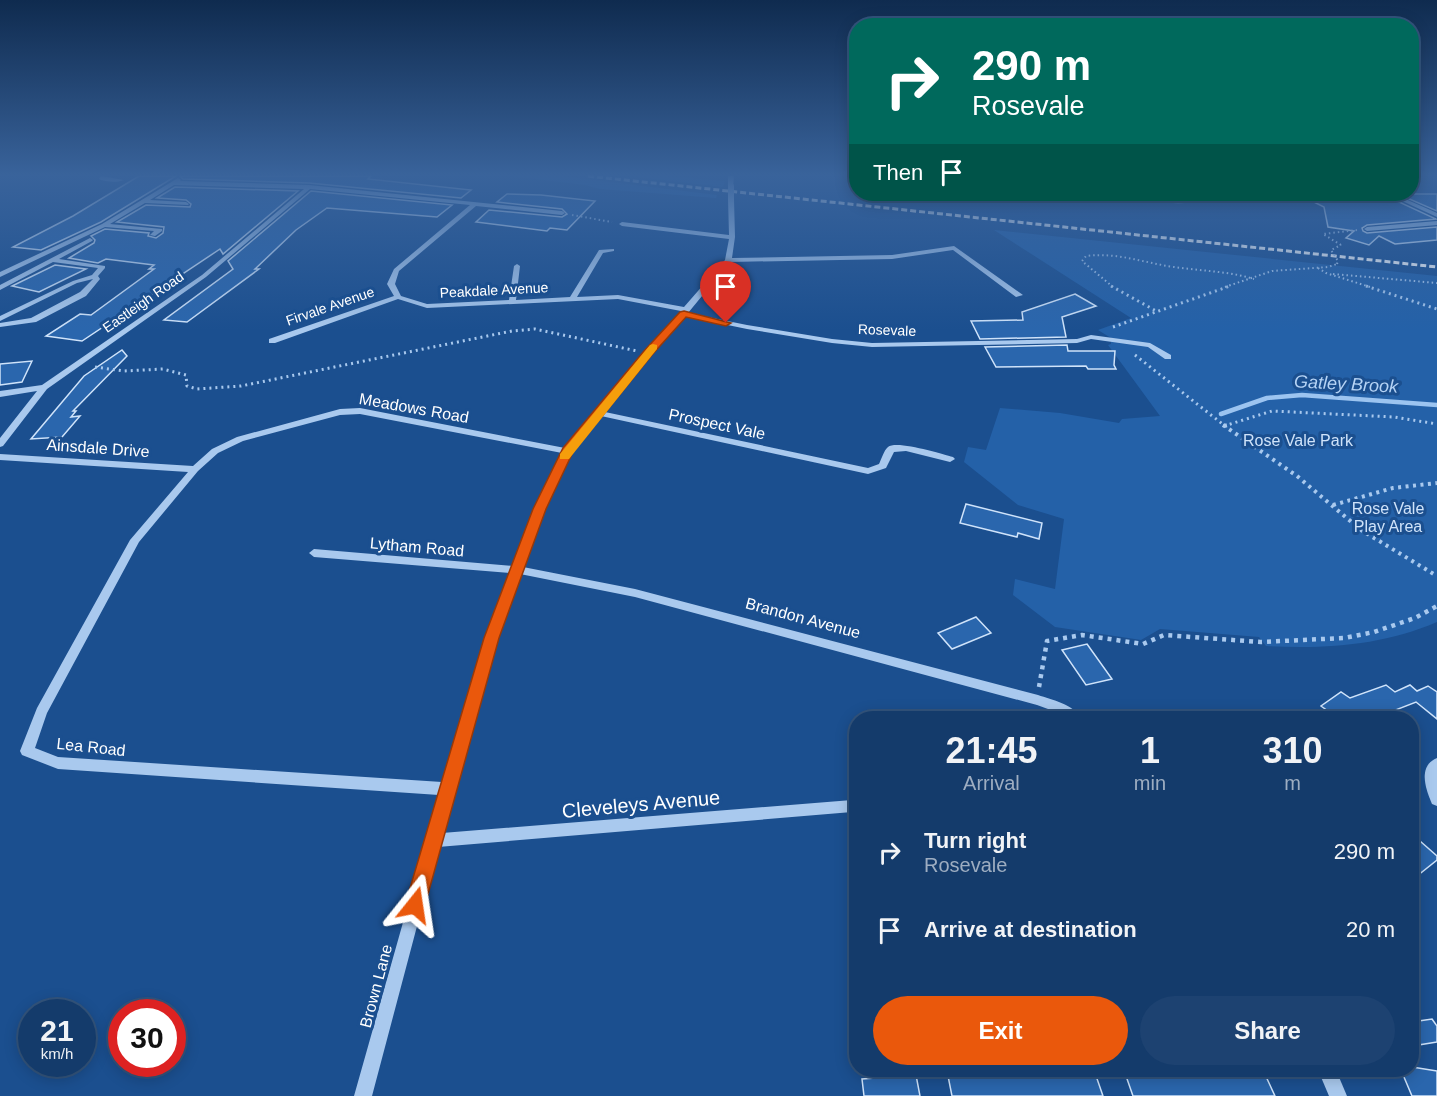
<!DOCTYPE html>
<html lang="en">
<head>
<meta charset="utf-8">
<style>
  :root { --surface:#143b6b; --page:#1d4271; --text:#f1f3f6; --muted:#9dadc1; --line:#33557e; --accent:#ea580c }
  body { margin:0; font-family:Arial,sans-serif; background:var(--page); color:var(--text); height:100vh; display:flex; flex-direction:column; font-size:22px; white-space:nowrap }
  * { box-sizing:border-box; margin:0 }
  p { font-size:20px; color:var(--muted) }
  .icon { flex:none; width:33px; height:33px; fill:none; stroke:currentColor; stroke-width:2; stroke-linecap:round; stroke-linejoin:round }
  .map { position:relative; flex:1; overflow:hidden }
  .drawer { position:absolute; left:849px; top:711px; width:570px; height:366px; display:flex; flex-direction:column; background:var(--surface); border-radius:24px; box-shadow:0 3px 15px #0003,0 0 0 2px var(--line) }
  .drawer>* { flex:none }
  .guide { position:absolute; left:849px; top:18px; width:570px; height:183px; border-radius:24px; box-shadow:0 3px 15px #0003,0 0 0 2px var(--line); background:#00695c; color:#fff; overflow:hidden }
  .speed { position:absolute; left:18px; top:999px; display:flex; gap:12px; font-size:30px; font-weight:700; text-align:center }
  .speed>* { display:grid; place-content:center; width:78px; height:78px; border-radius:50%; background:var(--surface); box-shadow:0 3px 15px #0003,0 0 0 2px var(--line); line-height:1 }
  .speed small { font-size:15px; font-weight:400 }
  .speed .limit { border:9px solid #d22; background:#fff; color:#111 }
  .pin { position:absolute; display:grid; place-items:center; width:51px; height:51px; color:#fff; margin:-62px -26px; border-radius:50% 50% 50% 0; rotate:-45deg; box-shadow:0 0 6px #0007 }
  .pin .icon { rotate:45deg }
  .me { position:absolute; width:66px; margin:-33px; rotate:15deg; stroke-linejoin:round; filter:drop-shadow(0 0 4px #0008) }
  .turn { display:flex; align-items:center; gap:21px; height:126px; padding:0 24px; font-size:27px }
  .turn .icon { width:78px; height:78px; stroke-width:2.5 }
  .turn b { display:block; font-size:42px; line-height:51px }
  .then { display:flex; align-items:center; height:57px; padding:0 24px; background:#0003; gap:12px; font-size:22px }
  .eta { display:flex; justify-content:space-evenly; align-items:center; height:102px; text-align:center }
  .eta b { font-size:36px; font-weight:700; line-height:42px }
  .primary-button { display:flex; gap:12px; margin-top:auto; padding:12px 24px }
  .primary-button a { flex:1; height:69px; border-radius:36px; background:var(--accent); color:#fff; font-size:24px; font-weight:700; line-height:69px; text-align:center }
  .primary-button a+a { background:var(--page); color:var(--text) }
  ul { padding:0; list-style:none }
  li { display:flex; align-items:center; gap:18px; height:78px; padding:0 24px }
  li div { flex:1 }
  li b { display:block; font-size:22px }
  li em { font-style:normal }
  .map>svg:first-child { display:block }
  .green { fill:#2461a8 }
  .lines { fill:none; stroke-linecap:round; stroke-linejoin:round }
  .stream { stroke:#9cc4f0; stroke-width:4.5 }
  .building { fill:#2a66ad; stroke:#cfe3fa; stroke-width:1.5 }
  .path-far3 { stroke:#a9c9ee; stroke-width:2; stroke-dasharray:1.5 3; stroke-linecap:butt }
  .path-far2 { stroke:#a9c9ee; stroke-width:3; stroke-dasharray:2 4; stroke-linecap:butt }
  .path-far1 { stroke:#a9c9ee; stroke-width:4; stroke-dasharray:3 4.5; stroke-linecap:butt }
  .path { stroke:#a9c9ee; stroke-width:4.5; stroke-dasharray:4 5; stroke-linecap:butt }
  .minor { fill:#a9c9ee; fill-rule:evenodd }
  .rail { stroke:#fff; stroke-width:3; stroke-dasharray:6 3; stroke-linecap:butt }
  .path-bridge { stroke:#a9c9ee; stroke-width:2; stroke-dasharray:1.5 3; stroke-linecap:butt }
  .minor-bridge { stroke:#a9c9ee; stroke-width:6 }
  .route { fill:#ea580c; stroke:#983908; stroke-width:1.5 }
  .slow { fill:#f59e0b }
  .labels { text-anchor:middle; dominant-baseline:central; stroke-width:6; stroke-linejoin:round; paint-order:stroke }
  .far-street-label { font-size:14px; fill:#fff; stroke:#1b4f8f }
  .street-label { font-size:16px; fill:#fff; stroke:#1b4f8f }
  .park-label { font-size:16px; fill:#cfe3fa; stroke:#1b4f8f }
  .water-label { font-size:18px; font-style:italic; fill:#b5d3f5; stroke:#1b4f8f }
  .near-street-label { font-size:20px; fill:#fff; stroke:#1b4f8f }
</style>
</head>
<body>
<div class="map">
<svg width="1437" height="1096" viewBox="0 0 1437 1096">
  <rect width="100%" height="100%" fill="#1b4f8f"/>
  <!-- green -->
  <g class="green">
    <polygon points="510,176 562,176 717,195 716,198 600,189 585,185"/>
    <polygon points="627,176 670,176 725,181 723,187"/>
    <path d="M994,230L1437,276V622C1381,646 1325,649 1266,646L1259,637L1160,629L1141,640L1055,627L1013,595L1015,579L1055,589L1064,519L1018,505L964,462L968,447L986,450L1000,408L1060,413L1119,423L1122,419L1160,416L1108,345L1111,344V338L1098,330L1131,318Z"/>
  </g>
  <g class="lines">
    <!-- stream -->
    <polyline class="stream" points="1221,414 1267,398 1302,395 1437,405"/>
  </g>
  <!-- building -->
  <g class="building">
    <polygon points="139,176 176,176 101,222 41,250 13,247 73,216"/>
    <polygon points="180,176 371,176 368,179 471,190 461,198 309,183 183,179"/>
    <polygon points="175,187 298,191 223,254 220,249 82,341 46,336 80,314 91,315 154,269 149,269 154,265 106,259 98,263 69,258 94,243 95,240 91,236 105,229 149,233 148,236 156,238 163,233 164,227 117,222 146,205 190,207 191,204 186,200 157,198"/>
    <polygon points="311,191 452,205 437,217 327,208 296,230 255,269 259,269 187,322 164,320 233,269 228,261"/>
    <polygon points="507,194 541,195 595,201 567,230 550,228 547,231 476,222 489,210 562,217 567,214 562,209 497,202"/>
    <polygon points="1298,194 1385,194 1386,196 1436,219 1367,225 1362,228 1363,231 1367,233 1437,227 1437,240 1395,244 1379,236 1369,245 1346,238 1354,231 1328,227 1324,207"/>
    <polygon points="1398,194 1437,194 1437,211"/>
    <polygon points="55,265 86,269 39,292 12,286"/>
    <polygon points="1075,294 1096,306 1062,317 1066,337 980,339 971,321 1023,320 1022,312"/>
    <polygon points="1067,345 1068,351 1115,351 1114,365 1116,369 1088,369 1086,366 996,367 985,347"/>
    <polygon points="122,350 127,356 73,411 76,411 71,417 80,416 62,437 31,439 84,376"/>
    <polygon points="32,361 22,382 0,385 0,364"/>
    <polygon points="966,504 1042,523 1039,539 1018,533 1017,537 960,523"/>
    <polygon points="976,617 991,633 952,649 938,633"/>
    <polygon points="1087,644 1112,679 1086,685 1062,650"/>
    <polygon points="1386,685 1395,692 1410,685 1417,691 1428,686 1437,692 1437,719 1416,702 1375,718 1338,718 1321,706 1341,692 1350,698"/>
    <polygon points="1412,834 1437,856 1437,860 1412,880"/>
    <polygon points="1432,1019 1437,1026 1437,1042 1412,1046 1412,1022"/>
    <polygon points="1412,1067 1437,1071 1437,1096 1412,1096 1401,1070 1412,1070"/>
    <polygon points="961,1070 1094,1070 1103,1096 952,1096 947,1071"/>
    <polygon points="1218,1070 1263,1070 1275,1096 1133,1096 1126,1076"/>
    <polygon points="916,1075 920,1096 864,1096 862,1079"/>
  </g>
  <g class="lines">
    <!-- path-far3 -->
    <g class="path-far3">
      <polyline points="572,215 612,222"/>
      <polyline points="1341,245 1323,234 1357,230"/>
      <polyline points="1318,268 1326,273 1370,287"/>
      <polyline points="1333,274 1437,283"/>
      <path d="M1113,287L1082,261L1086,256C1118,252 1144,263 1174,267C1201,271 1228,271 1254,279"/>
      <polyline points="1225,287 1272,271 1328,267 1337,264"/>
    </g>
    <!-- path-far2 -->
    <g class="path-far2">
      <polyline points="1111,286 1158,312"/>
      <polyline points="1366,286 1437,309"/>
      <polyline points="1113,327 1230,286"/>
      <polyline points="1135,355 1225,426"/>
      <polyline points="95,367 124,371 163,369 186,375 187,386 197,389 241,386 512,331 535,329 637,351"/>
      <polyline points="1224,426 1272,411 1394,417 1437,424"/>
    </g>
    <!-- path-far1 -->
    <g class="path-far1">
      <polyline points="1223,425 1297,476 1361,530 1437,576"/>
      <polyline points="1224,426 1228,425"/>
      <polyline points="1333,505 1393,488 1437,483"/>
    </g>
    <!-- path -->
    <polyline class="path" points="1039,687 1047,641 1082,635 1143,644 1164,635 1261,642 1344,638 1374,632 1415,618 1437,606"/>
    <!-- minor -->
    <g class="minor">
      <path d="M101,176L124,180C118,183 105,182 99,179Z"/>
      <polygon points="728,176 734,176 733,187 728,186"/>
      <path d="M178,178L181,180L180,181L309,185L562,211L565,213L562,215L476,206L399,271L395,284L401,296L427,304L509,300L514,266L517,264L520,266L516,300L570,297L599,250L614,249V251L603,253L577,297L618,295L684,307L725,260L729,239L622,226L619,224L622,222L729,235L728,199L731,197L734,199L735,237L732,258L892,255L954,246L1023,295L1016,297L953,250L892,259L730,262L688,313L747,325L832,339L872,343L1077,339L1091,335L1150,343L1171,355V359H1165L1148,347L1091,339L1077,343L872,347L832,343L747,329L684,316L605,412L868,468L879,464C881,460 884,450 888,447C897,440 941,454 953,457L955,459L950,462L906,451L894,452L886,468L868,474L601,416L571,452L544,509L523,567L635,589L1038,695C1052,700 1074,704 1080,718H1066L1059,713L1037,705L635,597L520,574L497,638L442,833L852,800L856,801V811L852,812L438,847L372,1096H354L439,795L58,769L22,755L20,751L37,708L130,540L188,472L0,460V454L193,466L212,449L237,437L340,409L360,408L565,448L593,414L594,411H596L681,311L618,299L427,308L398,299L275,343H269V339L394,296L387,284L394,269L470,205L310,189L206,277L47,389L3,446L0,447V438L37,391L0,397V391L42,385L202,275L304,189L174,185L150,200L186,202L189,204L188,205L145,203L110,224L162,229V231L155,236L150,235L154,231L105,227L0,277V272L102,224ZM360,414L562,453L534,509L513,566L314,549L309,553L314,557L510,573L485,638L442,782L58,757L35,748L47,713L139,542L198,471L218,453L243,441L340,415Z"/>
      <path d="M1143,194C1151,193 1158,199 1166,200C1187,201 1206,192 1226,194C1206,203 1161,209 1143,194Z"/>
      <polygon points="1387,194 1394,194 1437,213 1437,217"/>
      <polygon points="1437,221 1437,225 1367,231 1364,229 1367,227"/>
      <polygon points="90,238 93,240 92,241 59,259 105,266 105,268 98,276 100,279 86,296 36,322 0,327 0,323 31,318 80,292 93,279 77,283 0,321 0,316 73,281 92,275 98,268 53,262 0,290 0,285"/>
      <path d="M1437,758V806L1432,804C1426,790 1417,766 1437,758Z"/>
      <polygon points="1318,1070 1336,1070 1347,1096 1329,1096"/>
    </g>
    <!-- rail -->
    <polyline class="rail" points="588,176 1437,267"/>
    <!-- path-bridge -->
    <polyline class="path-bridge" points="1337,264 1338,261 1331,250 1341,245"/>
    <!-- minor-bridge -->
    <polyline class="minor-bridge" points="731,186 731,199"/>
  </g>
  <!-- sky -->
  <linearGradient id="sky" x2="0" y2="1"><stop stop-color="#0f2b4f"/><stop offset="0.53" stop-color="#39639b"/><stop offset="1" stop-color="#39639b" stop-opacity="0"/></linearGradient>
  <rect width="1437" height="330" fill="url(#sky)"/>
  <!-- route -->
  <polygon class="route" points="684,311 731,323 726,326 686,317 651,356 573,452 546,509 499,638 425,905 422,912 415,915 408,912 405,905 484,638 533,509 563,448 644,351 680,312"/>
  <!-- slow -->
  <polygon class="slow" points="653,344 657,345 657,349 569,459 560,459 560,454 650,345"/>
  <g class="labels">
    <!-- far-street labels -->
    <g class="far-street-label">
      <text transform="translate(494 290) rotate(-3)">Peakdale Avenue</text>
      <text transform="translate(143 302) rotate(-35)">Eastleigh Road</text>
      <text transform="translate(330 306) rotate(-19)">Firvale Avenue</text>
      <text transform="translate(887 330) rotate(2)">Rosevale</text>
    </g>
    <!-- street labels -->
    <g class="street-label">
      <text transform="translate(414 408) rotate(10)">Meadows Road</text>
      <text transform="translate(717 424) rotate(12)">Prospect Vale</text>
      <text transform="translate(98 448) rotate(4)">Ainsdale Drive</text>
      <text transform="translate(417 547) rotate(5)">Lytham Road</text>
      <text transform="translate(803 618) rotate(15)">Brandon Avenue</text>
      <text transform="translate(91 747) rotate(6)">Lea Road</text>
      <text transform="translate(376 986) rotate(-75)">Brown Lane</text>
    </g>
    <!-- park labels -->
    <g class="park-label">
      <text x="1298" y="440">Rose Vale Park</text>
      <text x="1388" y="508">Rose Vale<tspan x="1388" dy="18">Play Area</tspan></text>
    </g>
    <!-- water labels -->
    <g class="water-label">
      <text transform="translate(1346 384) rotate(3)">Gatley Brook</text>
    </g>
    <!-- near-street labels -->
    <g class="near-street-label">
      <text transform="translate(641 804) rotate(-5)">Cleveleys Avenue</text>
    </g>
  </g>
</svg>
<div class="speed"><div>21<small>km/h</small></div><div class="limit">30</div></div>
<div class="pin" style="left:726px;top:323px;background:#d93025"><svg class="icon" aria-label="arrive" viewBox="0 0 24 24"><path d="M6 21V4h12l-3 4 3 4H6"/></svg></div>
<svg class="me" style="left:415px;top:905px" viewBox="-20 -20 40 40"><path d="M0-17L14 15 0 8-14 15z" fill="#ea580c" stroke="#fff" stroke-width="4"/></svg>
<div class="guide">
<div class="turn"><svg class="icon" aria-label="right" viewBox="0 0 24 24"><path d="M7 20v-9h11M14 6l5 5-5 5"/></svg><div><b>290 m</b>Rosevale</div></div>
<div class="then">Then<svg class="icon" aria-label="arrive" viewBox="0 0 24 24"><path d="M6 21V4h12l-3 4 3 4H6"/></svg></div>
</div>
<section class="drawer">
<div class="eta">
<div><b>21:45</b><p>Arrival</p></div>
<div><b>1</b><p>min</p></div>
<div><b>310</b><p>m</p></div>
</div>
<ul>
<li><svg class="icon" aria-label="right" viewBox="0 0 24 24"><path d="M7 20v-9h11M14 6l5 5-5 5"/></svg><div><b>Turn right</b><p>Rosevale</p></div><em>290 m</em></li>
<li><svg class="icon" aria-label="arrive" viewBox="0 0 24 24"><path d="M6 21V4h12l-3 4 3 4H6"/></svg><div><b>Arrive at destination</b></div><em>20 m</em></li>
</ul>
<div class="primary-button"><a>Exit</a><a>Share</a></div>
</section>
</div>
</body>
</html>
